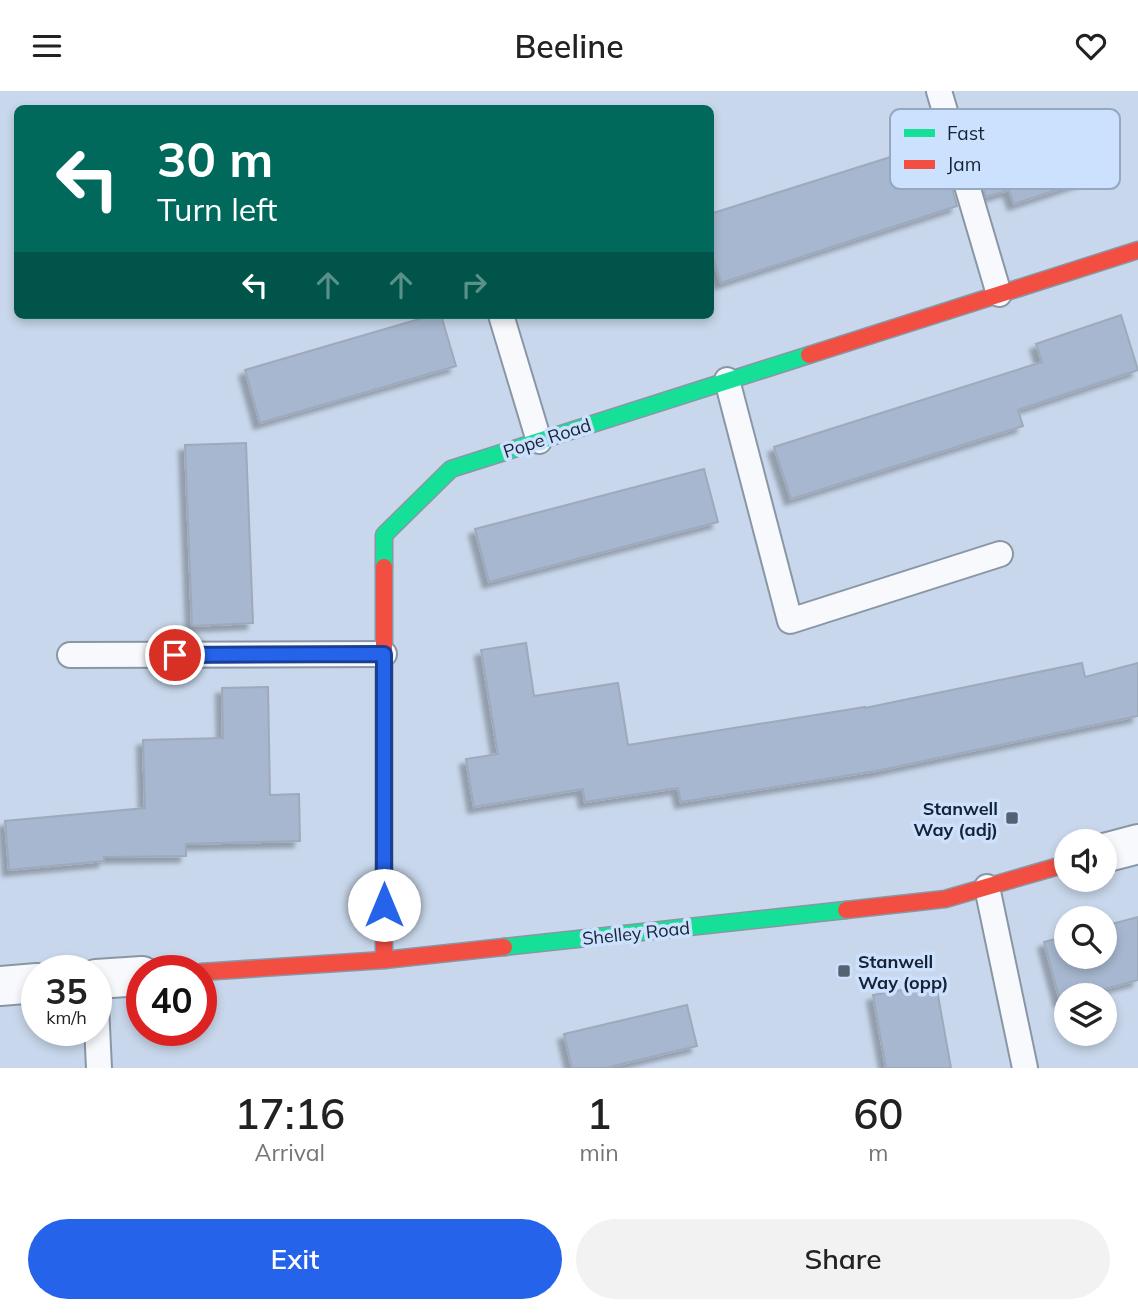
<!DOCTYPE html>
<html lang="en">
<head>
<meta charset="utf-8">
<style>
  :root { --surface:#fff; --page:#f2f2f2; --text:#222; --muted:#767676; --accent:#2563eb }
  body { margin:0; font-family:Mulish,sans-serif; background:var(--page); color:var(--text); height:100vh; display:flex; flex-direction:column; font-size:26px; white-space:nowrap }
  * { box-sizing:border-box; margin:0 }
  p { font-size:23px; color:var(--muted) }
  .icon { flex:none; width:38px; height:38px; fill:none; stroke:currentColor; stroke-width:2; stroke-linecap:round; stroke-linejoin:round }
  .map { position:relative; height:977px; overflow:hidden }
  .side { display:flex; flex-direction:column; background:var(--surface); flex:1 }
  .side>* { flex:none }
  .banner { position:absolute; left:14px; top:14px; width:700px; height:214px; border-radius:10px; box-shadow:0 4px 10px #0003; background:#00695c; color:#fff; overflow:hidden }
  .buttons { position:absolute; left:1054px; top:738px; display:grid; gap:14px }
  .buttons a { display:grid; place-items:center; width:63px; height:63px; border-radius:50%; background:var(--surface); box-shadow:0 4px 10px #0003; font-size:35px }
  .speed { position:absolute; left:21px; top:864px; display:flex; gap:14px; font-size:35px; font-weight:700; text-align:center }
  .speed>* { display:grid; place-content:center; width:91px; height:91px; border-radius:50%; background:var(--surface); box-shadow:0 4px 10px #0003; line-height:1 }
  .speed small { font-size:18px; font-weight:400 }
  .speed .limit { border:10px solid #d22; background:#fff; color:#111 }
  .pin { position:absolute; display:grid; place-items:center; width:60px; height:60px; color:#fff; margin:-30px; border:4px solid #fff; border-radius:50%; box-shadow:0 2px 7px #0007 }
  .me { position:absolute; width:77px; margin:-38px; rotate:0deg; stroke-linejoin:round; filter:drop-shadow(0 0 5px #0008) }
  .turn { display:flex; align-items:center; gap:24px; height:147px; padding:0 28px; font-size:32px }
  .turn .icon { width:91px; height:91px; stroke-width:2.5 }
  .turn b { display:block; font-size:49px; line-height:60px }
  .lanes { display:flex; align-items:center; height:66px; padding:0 28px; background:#0003; justify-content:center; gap:35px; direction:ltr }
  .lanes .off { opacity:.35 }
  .eta { display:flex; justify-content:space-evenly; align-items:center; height:119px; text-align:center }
  .eta b { font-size:42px; font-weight:600; line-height:49px }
  .button { display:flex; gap:14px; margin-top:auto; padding:14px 28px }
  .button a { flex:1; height:80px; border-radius:42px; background:var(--accent); color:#fff; font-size:28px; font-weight:600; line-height:80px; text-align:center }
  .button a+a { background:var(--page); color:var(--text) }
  header { display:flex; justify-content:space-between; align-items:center; height:91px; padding:0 28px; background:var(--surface); font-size:32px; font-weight:600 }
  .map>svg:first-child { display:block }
  .building { fill:#a6b7cf; stroke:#9eaabc; stroke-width:2; filter:url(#shadow) }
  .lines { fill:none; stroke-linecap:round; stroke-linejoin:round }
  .lane-casing { stroke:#8996a6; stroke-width:28 }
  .street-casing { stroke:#8996a6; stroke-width:42 }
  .fast-casing { stroke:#8996a6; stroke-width:19 }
  .jam-casing { stroke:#8996a6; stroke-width:19 }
  .lane { stroke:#f7f9fc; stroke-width:24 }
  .street { stroke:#f7f9fc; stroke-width:38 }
  .fast { stroke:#16e098; stroke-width:16 }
  .jam { stroke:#f24e42; stroke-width:16 }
  .route-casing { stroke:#184099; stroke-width:18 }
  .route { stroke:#2563eb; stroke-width:12 }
  .poi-dot { fill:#546274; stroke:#cce1fd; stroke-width:2.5 }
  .labels { text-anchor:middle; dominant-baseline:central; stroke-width:7; stroke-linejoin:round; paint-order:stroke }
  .street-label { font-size:18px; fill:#162334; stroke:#cce1fd }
  .poi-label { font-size:18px; font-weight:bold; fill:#162334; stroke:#cce1fd; text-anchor:end }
  .key { fill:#cce1fd; stroke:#95a8c1; stroke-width:2 }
  .key-label { font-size:19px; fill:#162334 }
</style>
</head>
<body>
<header><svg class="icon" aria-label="menu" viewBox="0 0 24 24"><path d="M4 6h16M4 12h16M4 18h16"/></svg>Beeline<svg class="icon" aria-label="heart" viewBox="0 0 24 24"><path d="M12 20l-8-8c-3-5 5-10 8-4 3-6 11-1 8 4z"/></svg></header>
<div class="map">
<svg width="1138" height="977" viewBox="0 0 1138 977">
  <defs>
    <filter id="shadow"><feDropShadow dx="-6" dy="6" stdDeviation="2" flood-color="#0004"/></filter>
  </defs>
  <rect width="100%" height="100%" fill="#c8d7eb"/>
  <!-- building -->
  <g class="building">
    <polygon points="1077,29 1096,86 1014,113 1009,99 986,106 973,64"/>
    <polygon points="919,57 926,79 945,73 957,115 721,192 710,159 710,123"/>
    <polygon points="433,224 441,224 456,275 260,332 245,279"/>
    <polygon points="1121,224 1138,279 1018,319 1023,335 791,408 774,356 1042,271 1036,253"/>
    <polygon points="246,352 253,532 192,535 185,354"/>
    <polygon points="704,378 718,431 489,491 475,438"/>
    <polygon points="526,552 534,605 618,592 628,654 865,616 865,617 1082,572 1085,586 1138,572 1138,625 876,680 681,711 678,697 585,711 583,698 474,716 466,668 498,663 481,559"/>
    <polygon points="268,596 270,704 299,703 300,750 186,753 186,765 104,766 104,770 9,779 5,730 145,717 143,649 223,647 222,597"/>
    <polygon points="1138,826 1138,889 1079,905 1066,905 1066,908 1060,910 1044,851 1066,845 1066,866 1104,866 1104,835"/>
    <polygon points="936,893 951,977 886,977 873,904"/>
    <polygon points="687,914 697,955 605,977 572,977 564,943"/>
  </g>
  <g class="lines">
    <!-- lane casing -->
    <g class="lane-casing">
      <g id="lane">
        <polyline points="939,0 999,203"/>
        <polyline points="501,224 539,350"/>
        <polyline points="727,289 790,530 1000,463"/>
        <polyline points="70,564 384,563"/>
        <polyline points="987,796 1025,977"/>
        <polyline points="96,915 99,977"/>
      </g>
    </g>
    <!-- street casing -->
    <g class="street-casing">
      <g id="street">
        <polyline points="1104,762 1138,753"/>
        <polyline points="96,888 142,885"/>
        <polyline points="0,895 37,892"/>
      </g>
    </g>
    <!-- fast casing -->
    <g class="fast-casing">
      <g id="fast">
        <polyline points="384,476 384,444 451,378 809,264"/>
        <polyline points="504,856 846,819"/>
      </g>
    </g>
    <!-- jam casing -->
    <g class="jam-casing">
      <g id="jam">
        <polyline points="809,264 1138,159"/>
        <polyline points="384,476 384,869"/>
        <polyline points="846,819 945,808 1066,773"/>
        <polyline points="201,881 384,869 504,856"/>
      </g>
    </g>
    <!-- lane -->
    <use href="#lane" class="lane"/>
    <!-- street -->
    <use href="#street" class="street"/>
    <!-- fast -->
    <use href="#fast" class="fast"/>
    <!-- jam -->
    <use href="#jam" class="jam"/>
  </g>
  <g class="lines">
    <!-- route casing -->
    <g class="route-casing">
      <polyline id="route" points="175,564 384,563 384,814"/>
    </g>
    <!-- route -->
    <use href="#route" class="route"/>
  </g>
  <!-- markers -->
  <g class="poi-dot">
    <rect x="1005" y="720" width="14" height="14" rx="3.5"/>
    <rect x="837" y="873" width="14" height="14" rx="3.5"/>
  </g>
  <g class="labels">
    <!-- street labels -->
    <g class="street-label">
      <text transform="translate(547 347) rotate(-18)">Pope Road</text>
      <text transform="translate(636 842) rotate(-6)">Shelley Road</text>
    </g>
    <!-- poi labels -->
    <g class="poi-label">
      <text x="998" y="717">Stanwell<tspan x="998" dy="21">Way (adj)</tspan></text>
      <text x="858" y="870" text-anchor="start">Stanwell<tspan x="858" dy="21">Way (opp)</tspan></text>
    </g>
  </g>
  <!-- legend -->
  <rect x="890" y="18" width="230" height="80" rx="10" class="key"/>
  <rect x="904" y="38" width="31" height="8" fill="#16e098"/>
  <rect x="904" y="69" width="31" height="9" fill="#f24e42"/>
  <g class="key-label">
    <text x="947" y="49">Fast</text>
    <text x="947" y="80">Jam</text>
  </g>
</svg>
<div class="buttons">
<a><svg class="icon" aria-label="sound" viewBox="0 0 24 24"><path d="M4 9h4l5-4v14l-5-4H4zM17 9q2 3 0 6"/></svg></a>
<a><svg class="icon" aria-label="search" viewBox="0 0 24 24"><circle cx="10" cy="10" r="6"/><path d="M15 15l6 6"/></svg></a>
<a><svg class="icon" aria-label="layers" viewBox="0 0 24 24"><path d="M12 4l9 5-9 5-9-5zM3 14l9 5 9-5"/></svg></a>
</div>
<div class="speed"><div>35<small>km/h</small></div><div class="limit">40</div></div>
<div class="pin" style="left:175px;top:564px;background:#d93025"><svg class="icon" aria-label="arrive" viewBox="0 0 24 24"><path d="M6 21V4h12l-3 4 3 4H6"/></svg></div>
<svg class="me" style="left:384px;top:814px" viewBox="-20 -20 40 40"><circle r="19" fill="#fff"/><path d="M0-13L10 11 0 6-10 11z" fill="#2563eb"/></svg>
<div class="banner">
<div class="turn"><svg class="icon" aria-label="left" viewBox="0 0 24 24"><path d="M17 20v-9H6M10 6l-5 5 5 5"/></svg><div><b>30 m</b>Turn left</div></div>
<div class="lanes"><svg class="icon" aria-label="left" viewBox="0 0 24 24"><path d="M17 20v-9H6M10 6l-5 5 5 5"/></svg><svg class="icon off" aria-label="ahead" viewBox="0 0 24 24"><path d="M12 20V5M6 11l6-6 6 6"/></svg><svg class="icon off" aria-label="ahead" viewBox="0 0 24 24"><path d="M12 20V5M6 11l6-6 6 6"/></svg><svg class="icon off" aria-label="right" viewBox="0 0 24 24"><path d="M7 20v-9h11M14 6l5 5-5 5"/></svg></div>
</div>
</div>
<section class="side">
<div class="eta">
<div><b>17:16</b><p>Arrival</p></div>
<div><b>1</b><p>min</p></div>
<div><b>60</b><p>m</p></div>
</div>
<div class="button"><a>Exit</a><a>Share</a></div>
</section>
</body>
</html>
